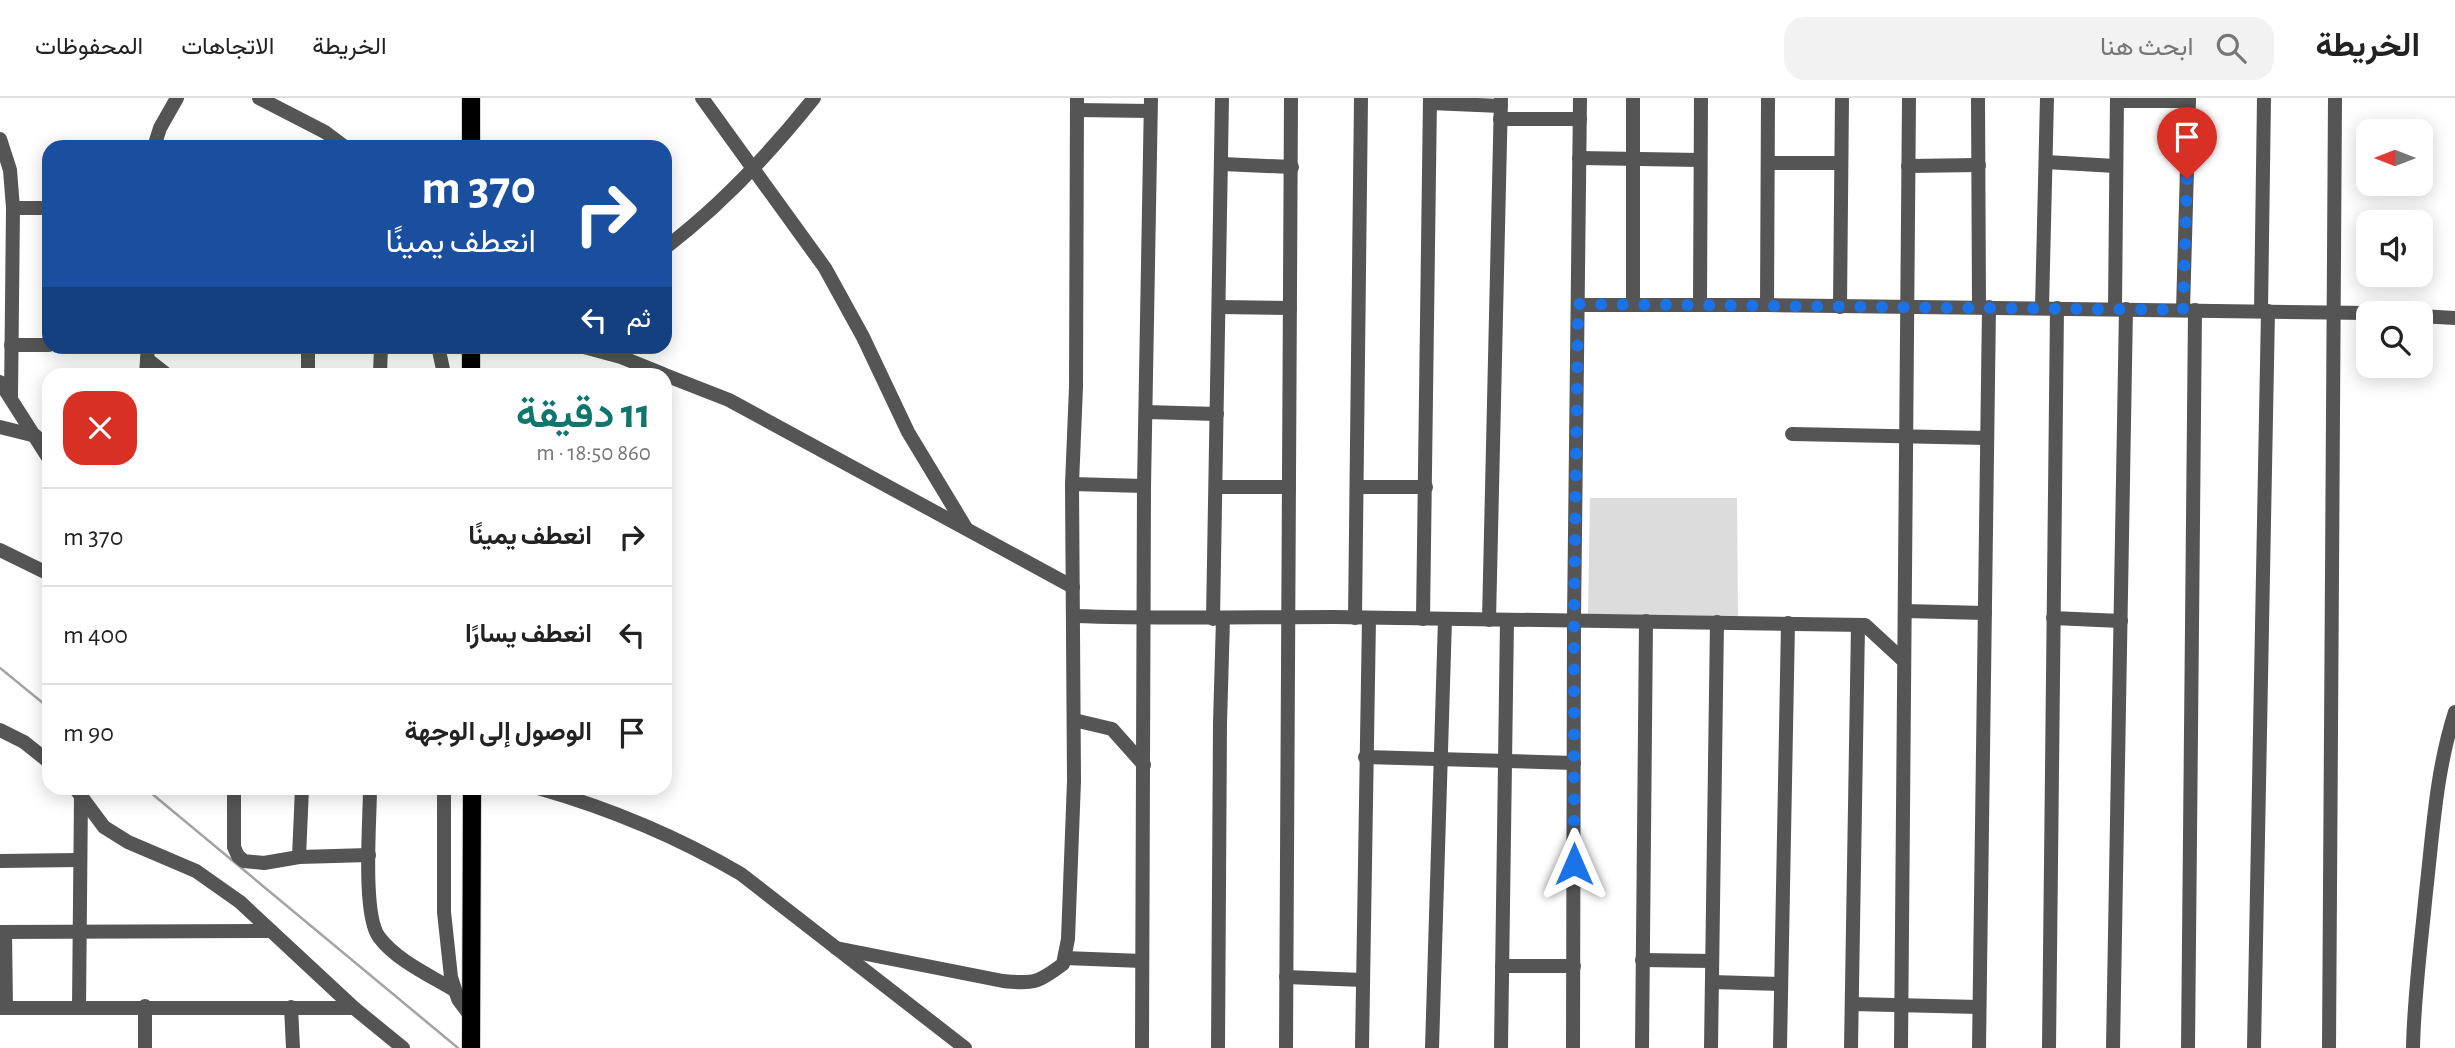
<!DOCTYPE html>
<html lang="ar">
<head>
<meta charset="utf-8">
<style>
  :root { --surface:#fff; --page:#f2f2f2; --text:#222; --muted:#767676; --line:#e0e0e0; --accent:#0f766e }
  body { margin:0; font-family:"Alegreya Sans",Vazirmatn,sans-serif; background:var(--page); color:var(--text); direction:rtl; height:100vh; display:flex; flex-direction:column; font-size:26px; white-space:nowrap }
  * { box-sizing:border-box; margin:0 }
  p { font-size:23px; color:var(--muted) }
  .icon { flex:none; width:38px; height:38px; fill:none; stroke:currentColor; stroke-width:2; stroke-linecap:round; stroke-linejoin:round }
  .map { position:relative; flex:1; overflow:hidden; direction:ltr }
  .panel { position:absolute; left:42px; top:270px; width:630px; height:427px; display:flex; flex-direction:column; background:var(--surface); border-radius:21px; box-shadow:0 4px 18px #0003; direction:rtl }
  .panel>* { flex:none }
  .top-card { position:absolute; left:42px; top:42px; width:630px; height:214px; border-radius:21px; box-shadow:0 4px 18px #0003; direction:rtl; background:#1a4fa0; color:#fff; overflow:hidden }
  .needle { width:46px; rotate:270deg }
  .fabs { position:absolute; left:2356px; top:21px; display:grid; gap:14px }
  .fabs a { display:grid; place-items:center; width:77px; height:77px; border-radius:14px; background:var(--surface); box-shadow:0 4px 18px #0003; font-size:35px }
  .pin { position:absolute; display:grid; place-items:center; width:60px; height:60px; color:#fff; margin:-72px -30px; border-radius:50% 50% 50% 0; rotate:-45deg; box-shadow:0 0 7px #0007 }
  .pin .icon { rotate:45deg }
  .me { position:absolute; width:77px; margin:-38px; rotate:0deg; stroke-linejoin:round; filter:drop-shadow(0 0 5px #0008) }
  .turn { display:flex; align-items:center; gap:24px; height:147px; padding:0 21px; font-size:32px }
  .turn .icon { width:91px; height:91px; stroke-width:2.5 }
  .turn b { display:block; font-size:49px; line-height:60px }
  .then { display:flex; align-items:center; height:66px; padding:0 21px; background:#0003; gap:14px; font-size:26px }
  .round { display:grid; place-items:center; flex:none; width:74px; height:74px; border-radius:21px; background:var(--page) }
  .head { display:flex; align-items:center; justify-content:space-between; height:119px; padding:0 21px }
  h1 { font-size:42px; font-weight:600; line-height:52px; color:var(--accent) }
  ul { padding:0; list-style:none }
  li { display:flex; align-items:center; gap:21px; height:98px; padding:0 21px; border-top:2px solid var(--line) }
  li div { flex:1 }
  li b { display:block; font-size:26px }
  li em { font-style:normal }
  header { display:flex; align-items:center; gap:42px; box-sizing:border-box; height:98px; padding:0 35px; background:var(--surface); border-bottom:2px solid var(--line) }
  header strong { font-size:33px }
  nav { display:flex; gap:38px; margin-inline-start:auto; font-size:24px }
  .search { width:490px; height:63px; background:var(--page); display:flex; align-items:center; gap:18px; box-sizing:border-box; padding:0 24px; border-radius:21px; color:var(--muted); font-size:26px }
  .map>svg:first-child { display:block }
  .green { fill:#dcdcdc }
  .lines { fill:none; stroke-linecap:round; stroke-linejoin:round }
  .stream { stroke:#a3a3a3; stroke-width:2.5 }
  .major-casing { stroke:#dbdbdb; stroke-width:20 }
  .minor { stroke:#555; stroke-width:14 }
  .major { stroke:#000; stroke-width:18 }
  .route { stroke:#1a73e8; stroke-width:12; stroke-dasharray:0 21.6 }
</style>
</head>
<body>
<header>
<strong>الخريطة</strong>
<div class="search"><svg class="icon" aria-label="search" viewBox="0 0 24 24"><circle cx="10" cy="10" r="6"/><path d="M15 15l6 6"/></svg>ابحث هنا</div>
<nav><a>الخريطة</a><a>الاتجاهات</a><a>المحفوظات</a></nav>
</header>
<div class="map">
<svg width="2455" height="950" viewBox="0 0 2455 950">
  <rect width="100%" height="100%" fill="#fff"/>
  <!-- green -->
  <polygon class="green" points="1590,400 1737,400 1738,518 1588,516"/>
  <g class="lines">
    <!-- stream -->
    <g class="stream">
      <polyline points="0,570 49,610"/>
      <polyline points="145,690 458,950"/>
    </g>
    <!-- major casing -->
    <g class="major-casing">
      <g id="major">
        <polyline points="471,0 471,49"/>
        <polyline points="471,248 471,276"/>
        <polyline points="471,950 472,690"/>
      </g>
    </g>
    <!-- minor -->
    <g class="minor">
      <polyline points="259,0 325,34 345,49"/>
      <polyline points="702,0 825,170 863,239 908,334 966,430"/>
      <polyline points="1633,0 1633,205"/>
      <polyline points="1978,0 1979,209"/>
      <polyline points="2117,3 2189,3"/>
      <polyline points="1430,5 1501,8"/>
      <polyline points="1077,12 1150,13"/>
      <polyline points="1500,21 1580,21"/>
      <polyline points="0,41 10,72 13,110 11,300"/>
      <polyline points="154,49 160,30 177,0"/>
      <polyline points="1579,60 1700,62"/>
      <polyline points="2046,64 2115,68"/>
      <polyline points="1768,65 1841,65"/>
      <polyline points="1222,66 1292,69"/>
      <polyline points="1908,68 1979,67"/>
      <polyline points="13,110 49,110"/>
      <path d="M665,150C720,108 771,54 814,0"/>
      <polyline points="1700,206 1701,0"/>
      <polyline points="1578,207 1767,207 2368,215"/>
      <polyline points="1767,207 1768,0"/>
      <polyline points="1219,209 1290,210"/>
      <polyline points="1840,209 1842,0"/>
      <polyline points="2042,210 2047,0"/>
      <polyline points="2115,211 2117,0"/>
      <polyline points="2183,212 2189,0"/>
      <polyline points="2261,213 2264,0"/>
      <polyline points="2420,218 2455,220"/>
      <polyline points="11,247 49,247"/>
      <polyline points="308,248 308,276"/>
      <polyline points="438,248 444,276"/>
      <polyline points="580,248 621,259 663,276"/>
      <polyline points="147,261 166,276"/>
      <polyline points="146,276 148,248"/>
      <polyline points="380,276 381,248"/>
      <polyline points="665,277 729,302 1073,489"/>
      <polyline points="0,284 49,361"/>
      <polyline points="1146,314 1217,316"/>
      <polyline points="0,329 36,338"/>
      <polyline points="1792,336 1987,340"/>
      <polyline points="1072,386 1144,388"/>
      <polyline points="1217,389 1289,389"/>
      <polyline points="1357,389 1426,389"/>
      <polyline points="0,452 49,476"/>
      <polyline points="1905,513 1985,515"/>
      <path d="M1074,518C1160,521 1247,519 1334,519C1511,521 1688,523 1865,527L1904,563"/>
      <polyline points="1355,520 1361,0"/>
      <polyline points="2053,520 2121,523"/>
      <polyline points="1213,521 1222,0"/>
      <polyline points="1423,521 1430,0"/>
      <polyline points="1489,522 1501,0"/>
      <polyline points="1074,622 1112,631 1144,667"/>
      <polyline points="0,632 24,644 49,664"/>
      <polyline points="1365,659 1574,665"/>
      <polyline points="75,690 104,729 128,744 196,773 240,804 354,910 403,950"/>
      <polyline points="234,690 234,749 238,758 244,763 264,765 299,759 369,757"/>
      <path d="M370,690C370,722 362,816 379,839C396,862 429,877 454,892"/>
      <polyline points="444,690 444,814 451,879 458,901 472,920"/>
      <path d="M538,690C608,710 678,739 741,776L965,950"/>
      <polyline points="299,759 302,690"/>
      <polyline points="0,763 79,762"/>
      <polyline points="0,834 271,833"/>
      <polyline points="5,834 6,910"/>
      <path d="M836,850L1003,883C1034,886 1038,885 1063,866L1068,841L1074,683L1072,386L1076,289L1077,0"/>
      <polyline points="1065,860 1142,863"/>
      <polyline points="1642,862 1712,863"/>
      <polyline points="1502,868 1574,868"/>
      <polyline points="1286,879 1363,882"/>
      <polyline points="1712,884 1781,886"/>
      <polyline points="1852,906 1979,909"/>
      <polyline points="79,909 81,697"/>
      <polyline points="291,909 293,950"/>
      <polyline points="0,910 354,910"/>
      <polyline points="145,950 145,908"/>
      <polyline points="1142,950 1144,388 1151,0"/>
      <polyline points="1218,950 1220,625 1223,521"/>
      <polyline points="1286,950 1291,0"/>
      <polyline points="1362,950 1369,520"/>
      <polyline points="1432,950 1445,521"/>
      <polyline points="1501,950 1507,522"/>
      <polyline points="1573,950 1574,522 1580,0"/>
      <polyline points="1642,950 1646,523"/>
      <polyline points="1711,950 1717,524"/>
      <polyline points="1780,950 1788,525"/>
      <polyline points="1851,950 1858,527"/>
      <polyline points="1901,950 1909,0"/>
      <polyline points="1979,950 1989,209"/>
      <polyline points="2049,950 2057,210"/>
      <polyline points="2113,950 2126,211"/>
      <polyline points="2188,950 2195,212"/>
      <polyline points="2254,950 2268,213"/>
      <polyline points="2329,950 2335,0"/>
      <path d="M2413,950C2414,898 2421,846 2426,794C2433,733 2436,673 2455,614"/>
    </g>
    <!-- major -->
    <use href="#major" class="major"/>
  </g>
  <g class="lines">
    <!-- route -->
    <polyline class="route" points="1574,766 1574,522 1578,206 2183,212 2187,81"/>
  </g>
</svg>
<div class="fabs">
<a><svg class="needle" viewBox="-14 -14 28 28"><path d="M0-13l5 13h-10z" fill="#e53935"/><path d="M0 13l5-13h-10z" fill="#767676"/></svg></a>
<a><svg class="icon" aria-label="sound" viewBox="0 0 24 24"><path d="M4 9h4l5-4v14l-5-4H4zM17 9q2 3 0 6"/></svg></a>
<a><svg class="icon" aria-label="search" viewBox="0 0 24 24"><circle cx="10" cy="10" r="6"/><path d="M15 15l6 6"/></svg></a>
</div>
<div class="pin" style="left:2187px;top:81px;background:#d93025"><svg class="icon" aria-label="arrive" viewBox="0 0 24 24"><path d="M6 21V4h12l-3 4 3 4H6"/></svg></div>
<svg class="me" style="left:1574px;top:766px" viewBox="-20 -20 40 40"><path d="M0-17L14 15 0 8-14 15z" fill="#1a73e8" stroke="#fff" stroke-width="4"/></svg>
<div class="top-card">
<div class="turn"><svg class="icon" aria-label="right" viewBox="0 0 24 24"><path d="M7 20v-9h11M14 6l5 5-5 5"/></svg><div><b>370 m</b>انعطف يمينًا</div></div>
<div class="then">ثم<svg class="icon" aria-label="left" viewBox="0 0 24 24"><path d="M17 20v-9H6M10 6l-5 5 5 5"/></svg></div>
</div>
<section class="panel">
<div class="head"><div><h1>11 دقيقة</h1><p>860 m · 18:50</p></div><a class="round" style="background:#d93025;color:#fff"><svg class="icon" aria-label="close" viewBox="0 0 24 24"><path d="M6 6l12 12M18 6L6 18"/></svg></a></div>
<ul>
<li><svg class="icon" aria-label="right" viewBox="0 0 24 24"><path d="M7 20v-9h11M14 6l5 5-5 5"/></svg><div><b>انعطف يمينًا</b></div><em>370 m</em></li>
<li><svg class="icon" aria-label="left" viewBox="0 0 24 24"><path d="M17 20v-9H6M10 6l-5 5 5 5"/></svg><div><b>انعطف يسارًا</b></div><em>400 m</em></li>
<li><svg class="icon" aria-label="arrive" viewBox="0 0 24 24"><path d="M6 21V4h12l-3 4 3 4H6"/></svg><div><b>الوصول إلى الوجهة</b></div><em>90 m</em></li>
</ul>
</section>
</div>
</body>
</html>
